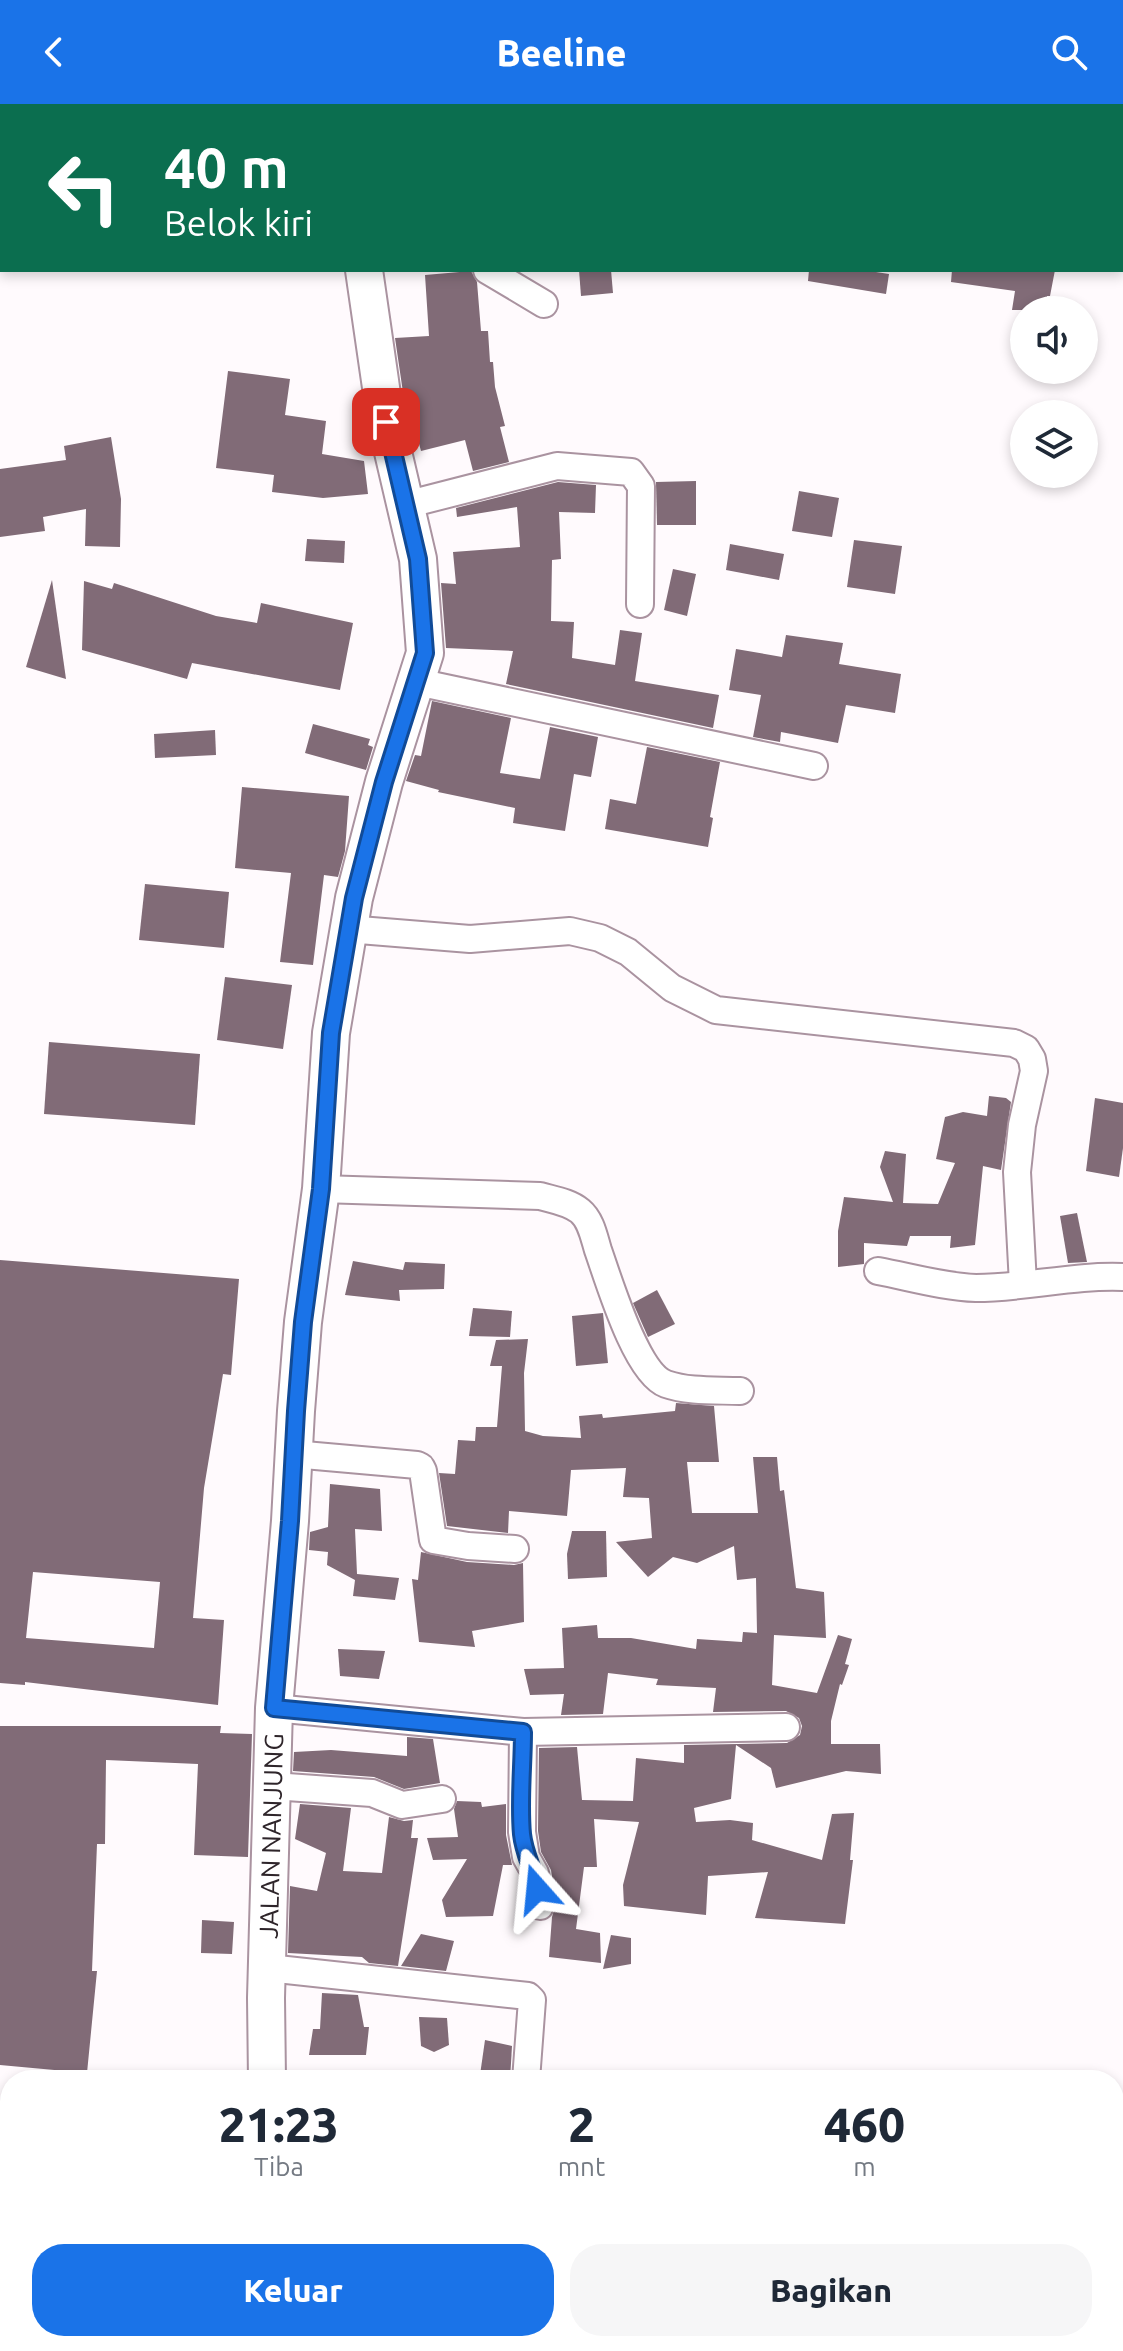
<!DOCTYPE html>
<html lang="id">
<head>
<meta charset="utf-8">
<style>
  :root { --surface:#fff; --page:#f6f6f7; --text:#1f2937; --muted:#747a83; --accent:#1a73e8 }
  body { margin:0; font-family:Ubuntu,sans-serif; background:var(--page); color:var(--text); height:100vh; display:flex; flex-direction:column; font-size:30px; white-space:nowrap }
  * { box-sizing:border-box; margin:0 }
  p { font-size:26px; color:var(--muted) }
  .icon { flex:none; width:44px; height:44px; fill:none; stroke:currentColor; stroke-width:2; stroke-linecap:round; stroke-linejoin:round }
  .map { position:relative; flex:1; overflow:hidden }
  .details { position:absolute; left:0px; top:1966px; width:1124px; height:282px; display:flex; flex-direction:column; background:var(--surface); border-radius:32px 32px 0 0; box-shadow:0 4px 12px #0003 }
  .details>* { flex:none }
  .banner { position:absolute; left:0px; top:0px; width:1124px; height:168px; box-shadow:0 4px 12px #0003; background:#0b6e4f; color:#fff; overflow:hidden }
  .buttons { position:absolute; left:1010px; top:192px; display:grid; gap:16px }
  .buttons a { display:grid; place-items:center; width:88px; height:88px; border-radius:50%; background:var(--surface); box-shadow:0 4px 12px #0003; font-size:40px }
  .pin { position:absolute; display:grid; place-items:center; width:68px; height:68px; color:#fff; margin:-34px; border-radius:16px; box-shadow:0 4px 12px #0006 }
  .me { position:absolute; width:88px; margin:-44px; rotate:342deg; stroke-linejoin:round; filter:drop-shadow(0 0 6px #0008) }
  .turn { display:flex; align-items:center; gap:28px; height:168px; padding:0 32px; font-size:36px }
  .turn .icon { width:104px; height:104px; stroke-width:2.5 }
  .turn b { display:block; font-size:56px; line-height:68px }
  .eta { display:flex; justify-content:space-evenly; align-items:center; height:136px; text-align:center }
  .eta b { font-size:48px; font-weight:800; line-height:56px }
  .primary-button { display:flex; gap:16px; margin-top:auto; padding:16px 32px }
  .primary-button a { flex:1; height:92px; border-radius:32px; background:var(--accent); color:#fff; font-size:32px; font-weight:800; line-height:92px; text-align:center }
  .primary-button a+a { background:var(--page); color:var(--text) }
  header { display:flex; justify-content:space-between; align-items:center; height:104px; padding:0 32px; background:var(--accent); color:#fff; font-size:36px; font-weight:800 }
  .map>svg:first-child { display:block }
  .building { fill:#816b77; fill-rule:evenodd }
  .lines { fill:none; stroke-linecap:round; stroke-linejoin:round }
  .street-casing { stroke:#aa93a0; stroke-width:30 }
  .secondary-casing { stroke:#aa93a0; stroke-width:40 }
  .street { stroke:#fff; stroke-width:26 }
  .secondary { stroke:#fff; stroke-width:36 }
  .route-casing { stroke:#114b97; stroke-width:20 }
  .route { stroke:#1a73e8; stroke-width:14 }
  .labels { text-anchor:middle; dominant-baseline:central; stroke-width:6; stroke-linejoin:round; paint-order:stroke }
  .street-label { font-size:26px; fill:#2e252a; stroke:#fff }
</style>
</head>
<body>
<header><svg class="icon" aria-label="back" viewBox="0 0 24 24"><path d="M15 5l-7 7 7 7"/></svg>Beeline<svg class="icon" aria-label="search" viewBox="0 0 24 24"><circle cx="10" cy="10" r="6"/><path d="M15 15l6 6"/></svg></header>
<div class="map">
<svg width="1123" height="2247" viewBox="0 0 1123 2247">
  <rect width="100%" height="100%" fill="#fffafd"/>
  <!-- building -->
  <g class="building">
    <polygon points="579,166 611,166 613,189 581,192"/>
    <polygon points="809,166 863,166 889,170 886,190 808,177"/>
    <polygon points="952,166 1055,166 1050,192 1047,192 1045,206 1012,206 1015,187 951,178"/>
    <polygon points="471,167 477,178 481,227 488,227 490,258 493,258 495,283 505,322 500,323 509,358 473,367 465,336 421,347 409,302 405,302 395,234 429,232 425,171"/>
    <polygon points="228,267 290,275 285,311 326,317 322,350 364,357 368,390 323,394 272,388 274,371 216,364"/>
    <polygon points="111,333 121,395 120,443 85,442 86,405 43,413 45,427 0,433 0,365 66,356 64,342"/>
    <polygon points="696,377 696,421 657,421 656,378"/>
    <polygon points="558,378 596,381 595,409 559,408 561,455 552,456 551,517 574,518 572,554 615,561 620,526 642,529 635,577 719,591 713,624 506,580 513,547 446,544 441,479 456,480 453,448 520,443 517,403 457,413 456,404"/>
    <polygon points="799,387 839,394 832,433 792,427"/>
    <polygon points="307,435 345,437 344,459 305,457"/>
    <polygon points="854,436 902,442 895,490 847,483"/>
    <polygon points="730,440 784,450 779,476 726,466"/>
    <polygon points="673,465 696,470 687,512 664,506"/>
    <polygon points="52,476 66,575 26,563"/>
    <polygon points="84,477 112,485 114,479 216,512 257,519 261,499 353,519 340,586 192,559 187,575 82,546"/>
    <polygon points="786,531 843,539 839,560 901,570 895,609 846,601 838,639 781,628 780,638 753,633 761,591 729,586 736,545 782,553"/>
    <polygon points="432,597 511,614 500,669 540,675 550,623 598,633 591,673 574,670 565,727 513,719 515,704 438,688 439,686 406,677 415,651 421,652"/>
    <polygon points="313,620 370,635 368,641 373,643 366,666 305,649"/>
    <polygon points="215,626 216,651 155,654 154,630"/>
    <polygon points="647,643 720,658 710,713 713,714 708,743 605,725 610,695 636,700"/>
    <polygon points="242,683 349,692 345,747 338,773 324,771 313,861 280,858 291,769 235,764"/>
    <polygon points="145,780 229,788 224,844 139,836"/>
    <polygon points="225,873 292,881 283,945 217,936"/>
    <polygon points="49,938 200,950 195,1021 44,1010"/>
    <polygon points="989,992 1006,994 1011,998 1001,1066 983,1062 975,1141 950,1144 951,1132 910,1132 907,1142 864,1139 864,1160 838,1163 838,1127 844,1093 893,1098 880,1063 885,1047 906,1050 903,1099 938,1100 955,1059 936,1055 945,1013 963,1008 987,1012"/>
    <polygon points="1095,994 1123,999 1123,1044 1119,1073 1086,1067"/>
    <polygon points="1077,1109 1087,1158 1068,1159 1060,1112"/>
    <path d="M0,1156L239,1175L231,1271L223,1270L204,1384L193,1514L224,1516L218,1601L25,1578V1581L0,1579ZM33,1468L160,1478L154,1544L26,1534Z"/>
    <polygon points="353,1157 403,1166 405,1158 445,1160 444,1185 399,1186 400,1197 345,1191"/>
    <polygon points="657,1186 675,1220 648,1233 633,1199"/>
    <polygon points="473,1204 512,1207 510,1233 469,1232"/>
    <polygon points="603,1209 608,1259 576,1262 572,1212"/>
    <polygon points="528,1235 524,1269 525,1327 543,1332 581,1334 579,1312 602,1310 603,1314 675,1307 676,1299 714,1302 719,1358 687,1358 692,1409 758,1409 753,1353 777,1353 780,1387 784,1386 796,1484 824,1488 826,1534 774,1531 772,1581 817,1589 838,1531 852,1535 845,1560 849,1561 842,1581 840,1580 831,1617 831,1640 880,1640 881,1670 846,1667 776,1684 771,1664 736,1641 731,1695 694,1704 696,1718 730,1716 753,1719 752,1736 822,1756 832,1710 854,1709 850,1756 853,1756 845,1820 755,1814 768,1768 708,1772 706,1811 624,1802 623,1781 639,1718 594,1715 597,1763 584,1763 576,1825 600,1829 601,1859 549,1853 552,1813 556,1800 551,1766 541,1748 538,1727 539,1644 577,1643 582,1696 633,1697 636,1654 684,1659 684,1641 787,1639 800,1631 802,1622 799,1614 786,1607 713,1608 716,1584 656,1581 658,1575 608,1569 603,1610 561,1611 564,1590 530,1591 524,1565 564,1564 562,1524 597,1521 598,1534 631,1534 696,1545 697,1535 742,1538 743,1528 757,1529 756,1474 737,1476 734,1442 697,1459 673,1453 648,1473 616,1438 652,1434 649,1394 623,1393 626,1364 571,1366 567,1412 509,1407 508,1429 447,1422 439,1369 455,1370 458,1336 475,1337 476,1323 497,1323 502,1262 490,1262 496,1236"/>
    <polygon points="330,1380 380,1385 382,1427 355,1425 357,1470 399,1474 395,1496 353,1492 355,1476 327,1461 328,1448 309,1446 310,1428 328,1423"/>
    <polygon points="572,1427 606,1427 607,1473 568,1475 567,1450"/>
    <polygon points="421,1448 467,1458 514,1461 523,1459 524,1518 472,1527 475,1543 419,1538 412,1475 418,1476"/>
    <polygon points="338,1545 385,1547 379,1575 340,1572"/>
    <polygon points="0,1622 221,1622 220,1629 252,1630 248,1753 194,1751 198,1660 106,1656 105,1740 97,1740 92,1867 97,1867 87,1969 0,1961"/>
    <polygon points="407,1633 433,1635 440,1679 404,1685 374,1673 293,1667 294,1648 331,1646 407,1652"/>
    <polygon points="457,1697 481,1698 482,1703 506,1700 506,1731 512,1761 503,1761 493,1812 446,1813 442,1796 467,1755 433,1756 427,1734 458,1733 454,1705"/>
    <polygon points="300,1700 351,1704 343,1767 382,1769 389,1713 404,1717 413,1716 411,1734 418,1734 398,1862 369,1859 362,1853 288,1849 290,1782 317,1787 326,1749 295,1735"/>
    <polygon points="202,1816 234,1818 232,1850 201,1849"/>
    <polygon points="421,1830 454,1837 446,1867 401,1862"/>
    <polygon points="611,1831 631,1834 631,1860 603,1865"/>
    <polygon points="322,1889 358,1891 364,1923 369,1923 366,1951 309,1951 313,1925 320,1925"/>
    <polygon points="419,1913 447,1914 449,1941 434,1948 421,1942"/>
    <polygon points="485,1936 512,1942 510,1976 480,1971"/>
  </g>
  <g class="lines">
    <!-- street casing -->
    <g class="street-casing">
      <g id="street">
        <polyline points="627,0 627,2"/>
        <polyline points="850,2 850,0"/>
        <polyline points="487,166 544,200"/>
        <polyline points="405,401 557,362 631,368 641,382 640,500"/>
        <polyline points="417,578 814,662"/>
        <polyline points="347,825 470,835 570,827 600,834 628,848 672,884 716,906 1014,939 1026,945 1032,955 1034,967 1022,1021 1017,1068 1023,1180"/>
        <path d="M321,1085L540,1092C554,1096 569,1098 580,1107C591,1116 594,1133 598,1146C609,1177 636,1269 666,1280C689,1288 716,1286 740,1287"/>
        <path d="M878,1167C910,1173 944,1183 976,1184C1025,1184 1073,1171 1123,1173"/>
        <polyline points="293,1350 417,1361 421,1363 423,1367 433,1436 468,1442 515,1445"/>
        <polyline points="274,1604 523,1628 786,1623"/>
        <polyline points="523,1628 522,1728 526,1753 535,1769 540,1802"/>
        <polyline points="273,1682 372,1689 402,1701 442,1695"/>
        <polyline points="268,1864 528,1892 532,1896 526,1976"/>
        <polyline points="358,2247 358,2238"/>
      </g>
    </g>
    <!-- secondary casing -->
    <g class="secondary-casing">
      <g id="secondary">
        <polyline points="354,0 354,2"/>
        <path id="s1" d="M267,1976L266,1894L274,1604L290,1417L296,1307L303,1218L321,1085L331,929L354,794L384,678L425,549L418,455L386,318L364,166"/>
        <polyline points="258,2247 258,2238"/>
      </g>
    </g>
    <!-- street -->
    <use href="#street" class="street"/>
    <!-- secondary -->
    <use href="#secondary" class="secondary"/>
  </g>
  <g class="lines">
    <!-- route casing -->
    <g class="route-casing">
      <path id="route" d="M386,318L418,455L425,549L384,678L354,794L331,929L321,1085L303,1218L296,1307L290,1417L274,1604L523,1628C523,1661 519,1697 522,1730C524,1750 534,1766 537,1785"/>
    </g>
    <!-- route -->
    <use href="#route" class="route"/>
  </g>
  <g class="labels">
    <!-- street labels -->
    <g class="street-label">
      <text stroke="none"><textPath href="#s1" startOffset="244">JALAN NANJUNG</textPath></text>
    </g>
  </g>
</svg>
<div class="buttons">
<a><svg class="icon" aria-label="sound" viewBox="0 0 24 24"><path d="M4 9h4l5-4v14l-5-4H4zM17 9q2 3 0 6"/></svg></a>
<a><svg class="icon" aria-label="layers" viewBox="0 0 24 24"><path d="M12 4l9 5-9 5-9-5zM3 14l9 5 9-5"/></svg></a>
</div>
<div class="pin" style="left:386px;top:318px;background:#d93025"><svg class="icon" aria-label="arrive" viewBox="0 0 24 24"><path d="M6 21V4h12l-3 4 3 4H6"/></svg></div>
<svg class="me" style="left:537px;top:1785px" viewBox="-20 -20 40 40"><path d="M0-17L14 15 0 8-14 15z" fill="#1a73e8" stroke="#fff" stroke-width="4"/></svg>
<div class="banner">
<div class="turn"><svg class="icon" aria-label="left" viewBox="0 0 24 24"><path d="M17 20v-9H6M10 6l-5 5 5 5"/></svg><div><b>40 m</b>Belok kiri</div></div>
</div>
<section class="details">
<div class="eta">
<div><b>21:23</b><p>Tiba</p></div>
<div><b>2</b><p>mnt</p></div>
<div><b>460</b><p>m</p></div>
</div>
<div class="primary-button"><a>Keluar</a><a>Bagikan</a></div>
</section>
</div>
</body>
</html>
